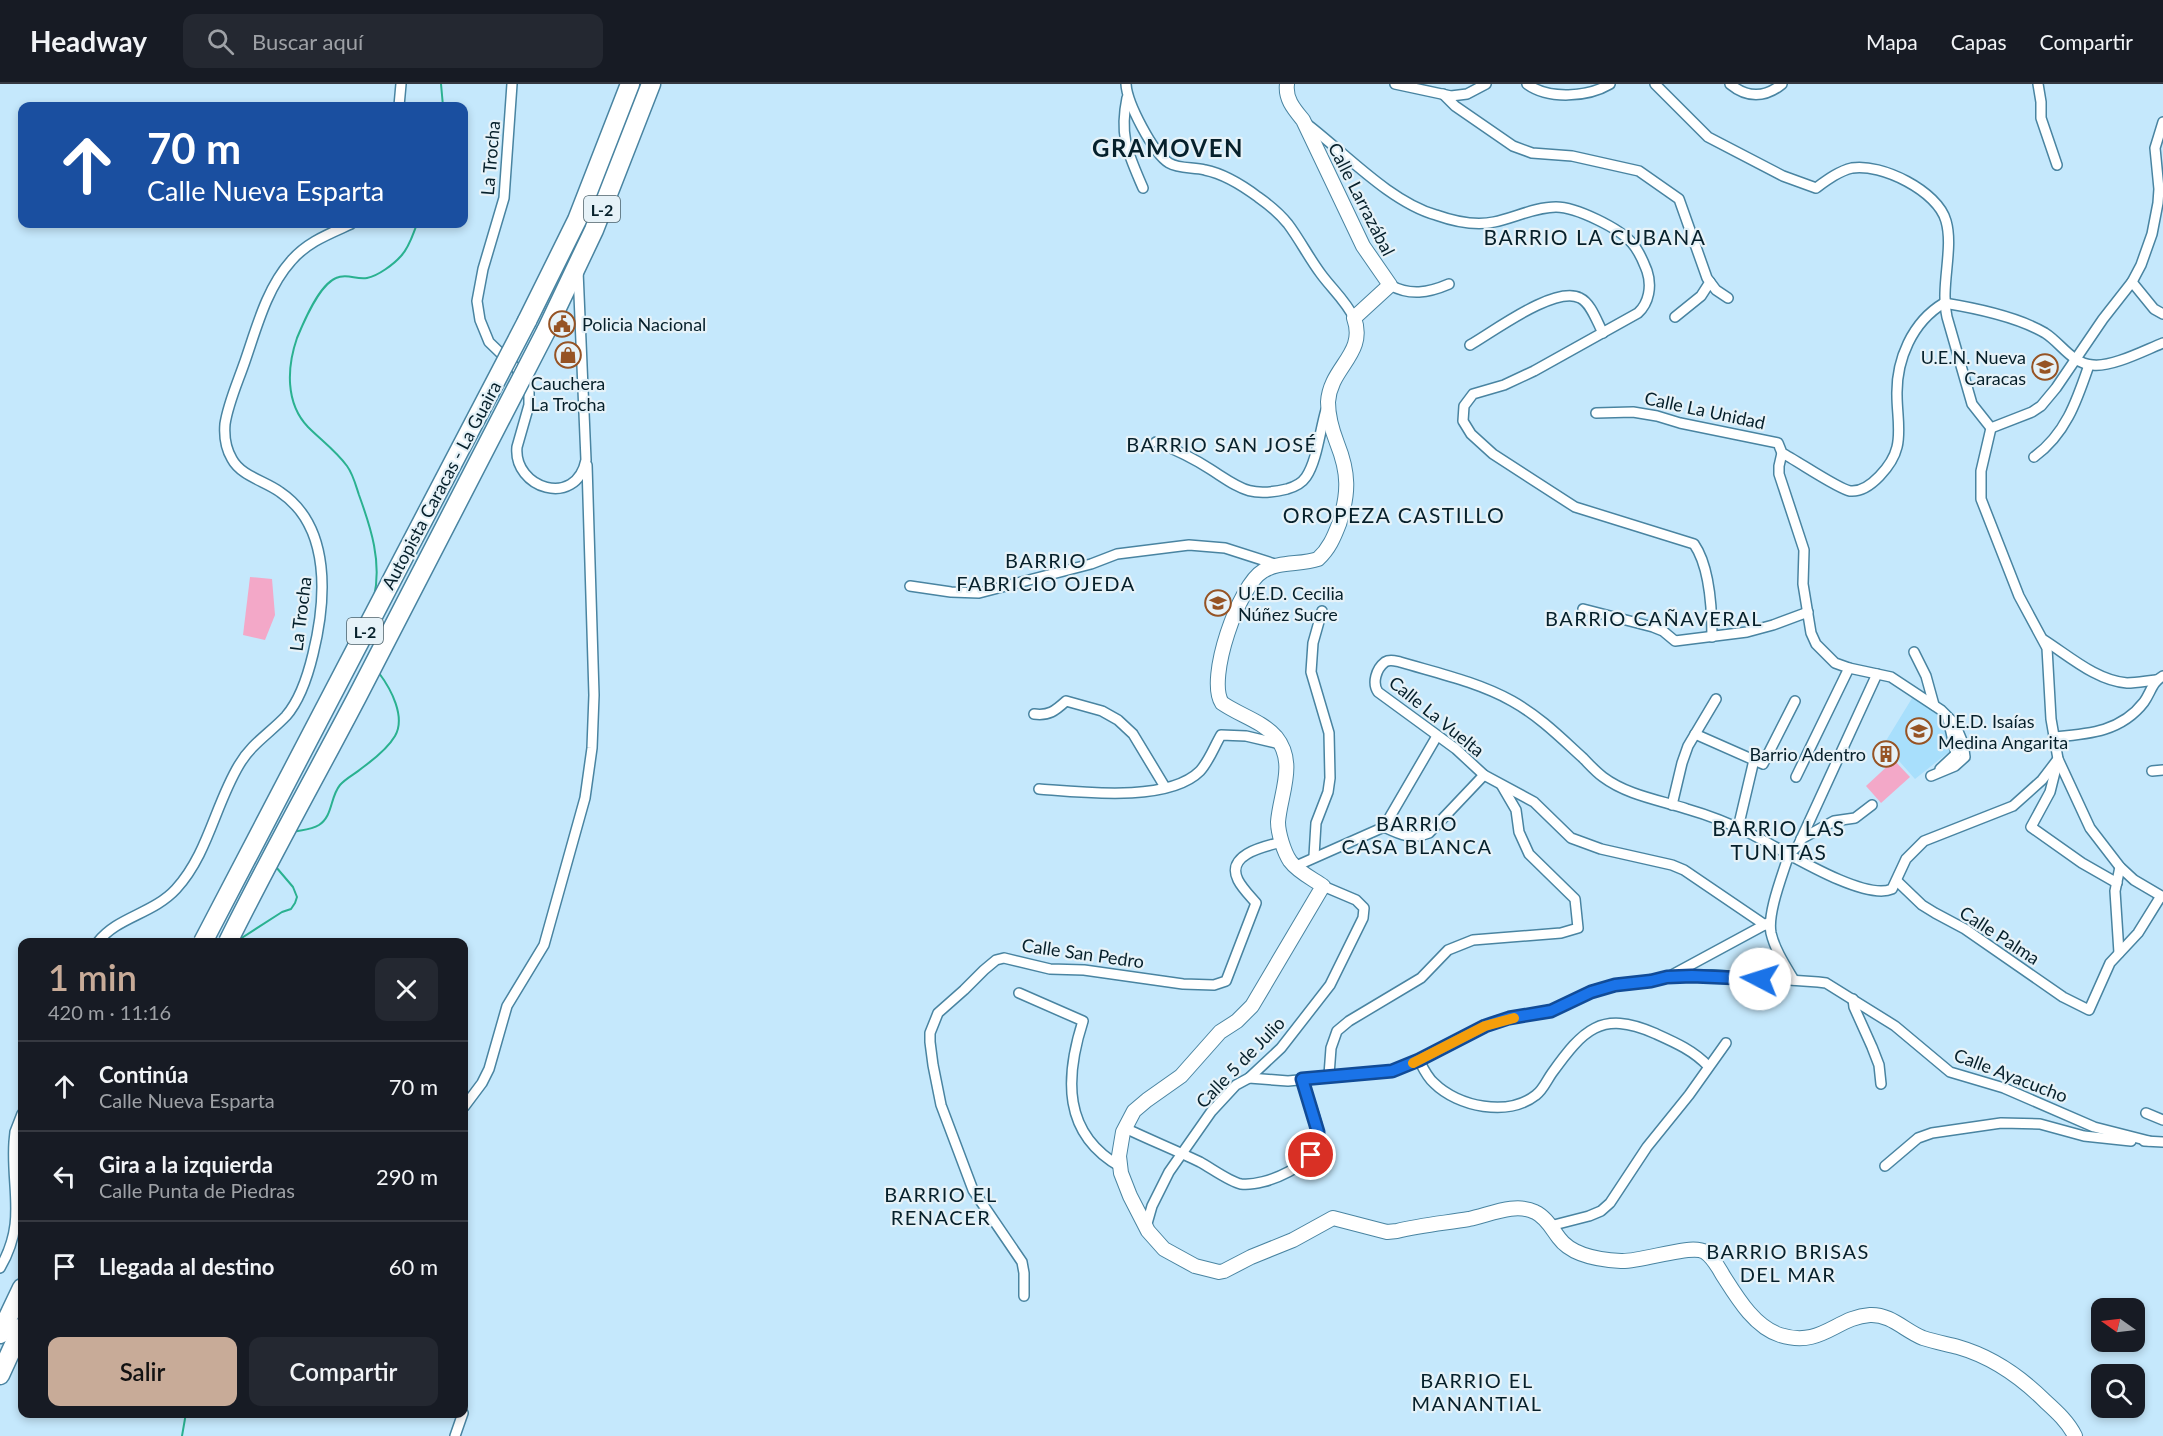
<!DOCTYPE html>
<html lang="es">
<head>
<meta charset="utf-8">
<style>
  :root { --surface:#171b24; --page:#242831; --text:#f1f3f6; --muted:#9ea1a6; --line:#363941; --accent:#c8ab98 }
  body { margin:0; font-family:Lato,sans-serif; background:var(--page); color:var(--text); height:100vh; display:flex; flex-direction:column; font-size:22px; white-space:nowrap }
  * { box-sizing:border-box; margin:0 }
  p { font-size:20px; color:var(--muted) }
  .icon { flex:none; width:33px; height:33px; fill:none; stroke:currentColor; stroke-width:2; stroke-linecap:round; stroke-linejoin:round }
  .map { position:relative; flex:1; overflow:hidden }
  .side { position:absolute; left:18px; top:854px; width:450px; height:480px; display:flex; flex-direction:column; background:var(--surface); border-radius:12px; box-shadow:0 3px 9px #0003 }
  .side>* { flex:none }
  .banner { position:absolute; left:18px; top:18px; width:450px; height:126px; border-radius:12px; box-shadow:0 3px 9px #0003; background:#1a4fa0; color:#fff; overflow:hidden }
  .needle { width:39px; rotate:284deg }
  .fabs { position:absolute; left:2091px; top:1214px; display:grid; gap:12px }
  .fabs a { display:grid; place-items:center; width:54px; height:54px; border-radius:12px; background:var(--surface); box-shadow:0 3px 9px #0003; font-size:30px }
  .pin { position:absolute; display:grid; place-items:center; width:51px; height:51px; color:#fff; margin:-26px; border:3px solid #fff; border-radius:50%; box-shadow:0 2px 6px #0007 }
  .me { position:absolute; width:66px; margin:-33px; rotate:275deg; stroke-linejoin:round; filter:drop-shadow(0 0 4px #0008) }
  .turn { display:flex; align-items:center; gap:21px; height:126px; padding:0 30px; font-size:27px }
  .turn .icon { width:78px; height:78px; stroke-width:2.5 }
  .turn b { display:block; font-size:42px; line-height:51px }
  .round { display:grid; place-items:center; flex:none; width:63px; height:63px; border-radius:12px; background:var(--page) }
  .overview { display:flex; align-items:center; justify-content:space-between; height:102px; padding:0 30px }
  h1 { font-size:36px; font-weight:600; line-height:45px; color:var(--accent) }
  .button { display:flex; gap:12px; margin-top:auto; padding:12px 30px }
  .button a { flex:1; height:69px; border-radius:12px; background:var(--accent); color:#111; font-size:24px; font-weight:600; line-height:69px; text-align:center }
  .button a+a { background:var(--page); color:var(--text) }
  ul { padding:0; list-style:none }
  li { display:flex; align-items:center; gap:18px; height:90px; padding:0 30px; border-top:2px solid var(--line) }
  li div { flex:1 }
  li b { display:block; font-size:22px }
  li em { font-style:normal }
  header { display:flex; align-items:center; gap:36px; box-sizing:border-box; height:84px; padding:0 30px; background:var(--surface); border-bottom:2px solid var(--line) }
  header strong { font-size:28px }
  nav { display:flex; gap:33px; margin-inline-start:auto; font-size:21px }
  .search { width:420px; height:54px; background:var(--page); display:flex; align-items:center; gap:15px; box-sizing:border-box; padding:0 21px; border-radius:12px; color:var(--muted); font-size:22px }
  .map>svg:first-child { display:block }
  .built { fill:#a8dffc }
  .green { fill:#f3a8c8 }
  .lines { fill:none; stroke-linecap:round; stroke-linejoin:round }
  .stream { stroke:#2ab190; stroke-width:2 }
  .street-casing { stroke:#4984a1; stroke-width:12 }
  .secondary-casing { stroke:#4984a1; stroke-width:16 }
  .highway-casing { stroke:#4984a1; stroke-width:21 }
  .street { stroke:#fff; stroke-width:9 }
  .secondary { stroke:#fff; stroke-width:14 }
  .highway { stroke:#fff; stroke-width:18 }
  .highway-bridge-casing { stroke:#4984a1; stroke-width:21; stroke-linecap:butt }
  .highway-bridge { stroke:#fff; stroke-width:18 }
  .route-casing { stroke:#114b97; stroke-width:15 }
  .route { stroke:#1a73e8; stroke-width:10 }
  .slow { stroke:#f59e0b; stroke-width:10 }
  .labels { text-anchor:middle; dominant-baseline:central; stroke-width:4.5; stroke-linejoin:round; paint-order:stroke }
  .shield { fill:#e6f2f8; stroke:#495f68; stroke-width:1.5 }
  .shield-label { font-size:16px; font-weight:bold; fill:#06202b }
  .street-label { font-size:18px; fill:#06202b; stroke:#e6f2f8 }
  .poi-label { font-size:18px; fill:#06202b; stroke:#e6f2f8; text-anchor:start }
  .neighbourhood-label { font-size:20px; letter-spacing:1.5px; fill:#06202b; stroke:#e6f2f8 }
  .quarter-label { font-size:21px; letter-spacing:1.5px; fill:#06202b; stroke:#e6f2f8 }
  .district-label { font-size:24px; font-weight:bold; letter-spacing:1.5px; fill:#06202b; stroke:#e6f2f8 }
</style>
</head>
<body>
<header>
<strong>Headway</strong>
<div class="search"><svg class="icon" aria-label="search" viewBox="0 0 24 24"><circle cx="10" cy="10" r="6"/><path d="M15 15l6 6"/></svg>Buscar aquí</div>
<nav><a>Mapa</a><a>Capas</a><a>Compartir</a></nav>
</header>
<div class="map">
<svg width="2163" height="1352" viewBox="0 0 2163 1352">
  <rect width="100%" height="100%" fill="#c5e8fc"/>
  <!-- built -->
  <polygon class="built" points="1914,611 1934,628 1945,635 1950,667 1915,695 1884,660"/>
  <!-- green -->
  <g class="green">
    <polygon points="250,493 272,495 275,531 265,556 243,551"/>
    <polygon points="1894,676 1910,693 1881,719 1866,702"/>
  </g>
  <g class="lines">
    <!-- stream -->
    <g class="stream">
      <polyline points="441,0 443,22"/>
      <path d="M374,513C382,478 371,444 359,411C356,402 353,390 347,382C336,367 321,356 308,343C285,319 287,283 297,254C304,237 319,201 336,194C347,189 356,196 367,194C378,192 394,180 401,172C409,164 413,150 417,140"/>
      <path d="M293,748C301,746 311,746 319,741C333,732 330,713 340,701C346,694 355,690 362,684C373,676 388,664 395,652C406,633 391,605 379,589"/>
      <polyline points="237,857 282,828 291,825 295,819 297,813 293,803 276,783"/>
      <polyline points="182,1352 186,1329"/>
    </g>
    <!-- street casing -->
    <g class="street-casing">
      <g id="street">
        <path d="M512,0L504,114L483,185L477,217L480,236L489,258L516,284L527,300L529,307V321L517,363C513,404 576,425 586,376L578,187"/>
        <path d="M1126,0C1127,19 1153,69 1169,79C1179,85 1194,83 1205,86C1225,90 1242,101 1258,113C1268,120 1280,130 1288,140C1300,156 1309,174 1321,190C1332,205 1346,217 1354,234"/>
        <polyline points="1395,0 1451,12 1467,10 1486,0"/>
        <path d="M1527,0C1549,16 1588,13 1610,0"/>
        <path d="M1655,0L1708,53L1783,92L1816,104C1827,96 1839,87 1852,84C1881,79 1938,107 1946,137C1954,165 1940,202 1947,233L1972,320L1991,344"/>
        <path d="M1730,0C1747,14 1765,14 1782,0"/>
        <polyline points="2038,0 2041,18 2041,34 2057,81"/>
        <polyline points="1443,10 1455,22 1513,62 1532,69 1572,72 1639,87 1679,115 1707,194 1716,206 1728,214"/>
        <path d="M1127,14C1119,53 1128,69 1143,104"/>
        <polyline points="399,22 401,0"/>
        <path d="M1307,40C1345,69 1390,118 1436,131C1453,137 1476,142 1494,138C1514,134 1535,123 1556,123C1576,123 1619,144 1632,159C1640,168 1643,177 1647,187C1652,202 1649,219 1638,229L1534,287L1504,301L1473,310L1464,322L1463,337L1471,350L1493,370L1575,423L1694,460C1710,483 1712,526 1712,553"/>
        <polyline points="2132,198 2154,225 2163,230"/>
        <path d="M1390,201C1410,212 1428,209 1449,200"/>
        <path d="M1944,219C1975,224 2018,233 2045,249C2061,259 2072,280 2093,281C2113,283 2145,266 2163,259"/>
        <polyline points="1675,233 1701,212 1710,198"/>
        <path d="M1470,261C1493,248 1555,201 1580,214C1591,219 1597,238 1603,249"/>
        <path d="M1596,329L1633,328L1657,332L1680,339L1778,359L1782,369C1796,376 1838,405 1850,407C1870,409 1893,380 1897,363C1901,347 1897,329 1897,312C1896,276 1912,238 1944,219"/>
        <polyline points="1991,344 1981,387 1981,415 2019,512 2047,564 2051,635 2058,675 2090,744 2120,783 2134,796 2163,813"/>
        <polyline points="1991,344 2032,328 2041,322 2056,304 2103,235 2132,198 2141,181 2152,150 2158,119 2159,105 2155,64 2163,38"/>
        <path d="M1156,358C1174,365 1193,374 1210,385C1240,404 1249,414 1287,405C1294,403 1302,399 1306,393C1317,377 1320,346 1326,326"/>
        <polyline points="1782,369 1779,382 1779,390 1804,466 1803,500 1811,549 1816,560 1835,579 1849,584 1891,593 1941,626 1955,640 1963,659 1965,673 1955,682 1931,692"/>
        <path d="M2034,373C2066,350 2077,316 2089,281"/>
        <polyline points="910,502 951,508 979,509 1091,480 1117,470 1189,461 1225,464 1278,481"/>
        <polyline points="1583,525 1653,543 1663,547 1675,557 1747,548 1773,541 1808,528"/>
        <path d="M2044,556C2069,572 2097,597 2127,599C2137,599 2146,597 2156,596"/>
        <polyline points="1914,568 1926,592 1934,621"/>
        <path d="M1034,630C1049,632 1055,627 1066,617L1102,627L1118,636L1133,650L1165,703"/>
        <polyline points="1695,650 1763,680 1795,617"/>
        <path d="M2054,653C2088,650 2121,648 2144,618C2151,608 2152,598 2163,592"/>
        <polyline points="2057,680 2050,708 2031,743 2082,779 2117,799"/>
        <polyline points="1940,685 1956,670 1948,635"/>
        <polyline points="2152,687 2163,686"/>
        <polyline points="1796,693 1849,584"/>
        <path d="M1039,705C1080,708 1168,719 1200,687C1209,677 1214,663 1221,651L1246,652L1280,660"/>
        <polyline points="1672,721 1682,679 1688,662 1716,615"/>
        <path d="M1384,743C1401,751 1411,756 1429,749L1484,691"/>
        <polyline points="1738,744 1754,676"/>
        <polyline points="1801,755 1834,737 1855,734 1872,721"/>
        <polyline points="1789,770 1798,762 1877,590"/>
        <path d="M1789,770C1783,790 1767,829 1771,849C1775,866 1785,881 1794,896"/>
        <polyline points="1314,772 1316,739 1328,708 1330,694 1329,649 1311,588 1313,559 1322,527"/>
        <polyline points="1296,782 1384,743 1437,652"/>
        <polyline points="1897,797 1922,821 1935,829 1965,845 2063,913 2089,926 2110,879 2138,849 2161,812"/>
        <path d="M1765,841L1684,786L1672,781L1601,765L1571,754L1534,718L1484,691L1456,665L1378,608C1372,599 1376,585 1385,578C1390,575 1395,577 1400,578C1437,589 1478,598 1512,617C1539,632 1560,653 1583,674C1589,680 1595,687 1603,693C1627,711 1659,716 1687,725C1708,731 1731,740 1751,750C1780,764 1863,818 1892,805L1906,775L1924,757L2013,722L2042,696L2058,675"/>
        <path d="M98,858C117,833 153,830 176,805C208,770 215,721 239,681C251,660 270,649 286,632C300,616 308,591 313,570C326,517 332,443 280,408C265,397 241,392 232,375C226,365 224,352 225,340C228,320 237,300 244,280C256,246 266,205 291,177C307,158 329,150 351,140"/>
        <polyline points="2119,869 2115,807 2120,783"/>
        <polyline points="1670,892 1768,839"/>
        <path d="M1019,909L1083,937C1065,993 1062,1050 1121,1083"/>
        <polyline points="1853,915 1854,923 1872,963 1879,981 1881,1000"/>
        <path d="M1419,976C1423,984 1427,993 1434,999C1458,1023 1508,1033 1536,1011C1543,1006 1547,996 1552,989C1583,946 1601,926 1654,949C1674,958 1693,966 1708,982"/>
        <polyline points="1329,991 1331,964 1337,947 1349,937 1421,894 1448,866 1473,856 1561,849 1578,844 1575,815 1529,770 1519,748 1516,726 1502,702"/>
        <polyline points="1249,994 1288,997 1392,987 1419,976 1463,953 1497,937 1551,927 1591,908 1615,901 1651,897 1667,893 1712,891 1818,898 1826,899 1895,942 1950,988 2004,1004 2094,1043 2149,1057"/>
        <polyline points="464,1023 482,999 489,985 507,922 544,861 585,714 592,664 594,611 587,381"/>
        <polyline points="2146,1029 2163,1036"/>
        <path d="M1125,1044C1150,1056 1175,1066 1200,1078C1211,1084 1230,1098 1241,1100C1265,1103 1318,1080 1319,1053C1319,1039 1306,1010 1302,995"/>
        <polyline points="2144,1057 2163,1058"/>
        <polyline points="1885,1082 1918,1054 1932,1049 2001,1039 2040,1040 2084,1052 2131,1057"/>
        <polyline points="1550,1142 1589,1132 1601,1127 1610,1119 1647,1063 1689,1011 1726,959"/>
        <polyline points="1146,1143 1152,1122 1169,1088 1211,1028 1236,1001 1249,994 1281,964 1330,901 1363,834 1364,824 1356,816 1323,802"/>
        <path d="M0,1184C27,1138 11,1106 14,1058L15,1048L22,1030"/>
        <path d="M1024,1212V1189L1022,1178L973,1106L941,1021L933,981L930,958V949L938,929L964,906L984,886L996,876L1004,874L1050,885L1084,886L1183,900L1214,901L1226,897L1256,819C1250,812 1242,804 1238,796C1225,770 1266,762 1282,758"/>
        <polyline points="455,1352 463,1329"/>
      </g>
    </g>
    <!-- secondary casing -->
    <g class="secondary-casing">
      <path id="secondary" d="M1287,0C1285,15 1294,25 1303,36L1363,162L1390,201L1354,234C1367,270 1330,283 1328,318C1328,333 1332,346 1337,359C1349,389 1349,409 1339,440C1334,453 1329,465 1318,475C1301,481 1279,477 1263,487C1239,501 1206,595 1222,619C1239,631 1262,637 1276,653C1297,679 1280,710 1278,738C1278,749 1284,768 1290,777C1298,788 1313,795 1323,802L1252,922L1237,937L1220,948L1181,992L1147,1016L1134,1027L1123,1048L1119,1072L1121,1089L1130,1112L1148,1147L1164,1165L1195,1182L1219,1188L1224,1187L1251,1173L1293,1156L1333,1134L1387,1148L1397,1147C1421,1141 1445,1139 1469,1135C1489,1131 1515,1118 1535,1128C1546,1133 1552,1145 1559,1154C1572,1172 1601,1176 1621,1177C1643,1178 1691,1159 1705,1168C1714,1174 1719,1185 1724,1193C1738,1215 1755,1243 1780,1251C1822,1264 1836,1233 1870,1231C1891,1230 1905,1247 1923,1254C1935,1258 1947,1260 1958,1263C1993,1273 2021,1293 2046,1318C2057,1328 2068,1338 2075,1352"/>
    </g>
    <!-- highway casing -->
    <g class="highway-casing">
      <g id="highway">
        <polyline points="527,237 577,136 630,0"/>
        <polyline points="546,247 594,146 651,0"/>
        <polyline points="0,1250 22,1204"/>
        <polyline points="0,1291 22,1243"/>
      </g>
    </g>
    <!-- street -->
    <use href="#street" class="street"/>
    <!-- secondary -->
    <use href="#secondary" class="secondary"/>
    <!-- highway -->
    <use href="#highway" class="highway"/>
    <!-- highway-bridge casing -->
    <g class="highway-bridge-casing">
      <g id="highway-bridge">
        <polyline points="203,858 527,237"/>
        <path d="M228,858C269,775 314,695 357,613C420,491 483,369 546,247"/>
      </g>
    </g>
    <!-- highway-bridge -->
    <use href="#highway-bridge" class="highway-bridge"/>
  </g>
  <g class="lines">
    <!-- route casing -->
    <g class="route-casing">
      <polyline id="route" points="1311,1071 1317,1062 1318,1048 1302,995 1392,987 1419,976 1485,942 1509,934 1551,927 1591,908 1615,901 1651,897 1667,893 1692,892 1760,895"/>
    </g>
    <!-- route -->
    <use href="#route" class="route"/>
    <!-- slow -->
    <polyline class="slow" points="1413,979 1485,942 1514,934"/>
  </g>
  <!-- icons -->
  <defs>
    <g id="civic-ring" transform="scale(1.35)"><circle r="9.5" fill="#e6f2f8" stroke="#965324" stroke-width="1.5"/><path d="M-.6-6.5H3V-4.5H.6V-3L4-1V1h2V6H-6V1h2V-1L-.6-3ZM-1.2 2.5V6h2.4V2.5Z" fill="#965324"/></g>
    <g id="shop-ring" transform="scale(1.35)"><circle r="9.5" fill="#e6f2f8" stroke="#965324" stroke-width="1.5"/><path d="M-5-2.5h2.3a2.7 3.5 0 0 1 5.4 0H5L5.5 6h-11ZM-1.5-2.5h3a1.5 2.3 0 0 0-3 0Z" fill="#965324"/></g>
    <g id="school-ring" transform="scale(1.35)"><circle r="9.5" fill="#e6f2f8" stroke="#965324" stroke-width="1.5"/><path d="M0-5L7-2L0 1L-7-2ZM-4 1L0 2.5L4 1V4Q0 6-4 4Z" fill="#965324"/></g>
    <g id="building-ring" transform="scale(1.35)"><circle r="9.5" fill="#e6f2f8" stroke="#965324" stroke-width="1.5"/><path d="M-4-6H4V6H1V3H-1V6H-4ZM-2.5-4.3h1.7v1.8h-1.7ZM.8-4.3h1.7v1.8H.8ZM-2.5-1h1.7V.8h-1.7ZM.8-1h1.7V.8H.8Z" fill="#965324"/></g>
  </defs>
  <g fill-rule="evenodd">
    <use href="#civic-ring" x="562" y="240"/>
    <use href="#shop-ring" x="568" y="271"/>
    <use href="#school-ring" x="2045" y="283"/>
    <use href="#school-ring" x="1218" y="519"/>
    <use href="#school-ring" x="1919" y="647"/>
    <use href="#building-ring" x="1886" y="670"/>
  </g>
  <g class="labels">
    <!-- shield labels -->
    <g class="shield">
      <rect x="584" y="112" width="36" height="26" rx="4.5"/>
      <rect x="347" y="534" width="36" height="26" rx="4.5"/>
    </g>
    <g class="shield-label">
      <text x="602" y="125">L-2</text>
      <text x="365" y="547">L-2</text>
    </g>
    <!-- street labels -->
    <g class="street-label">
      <text transform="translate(490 74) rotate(-85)">La Trocha</text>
      <text transform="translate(1362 115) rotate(63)">Calle Larrazábal</text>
      <text transform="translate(1705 326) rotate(12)">Calle La Unidad</text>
      <text transform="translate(441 401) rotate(-62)">Autopista Caracas - La Guaira</text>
      <text transform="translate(300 530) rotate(-83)">La Trocha</text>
      <text transform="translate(1437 632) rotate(39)">Calle La Vuelta</text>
      <text transform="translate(2000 851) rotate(33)">Calle Palma</text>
      <text transform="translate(1083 869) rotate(8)">Calle San Pedro</text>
      <text transform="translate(1240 978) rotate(-46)">Calle 5 de Julio</text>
      <text transform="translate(2011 991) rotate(21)">Calle Ayacucho</text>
    </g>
    <!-- poi labels -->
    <g class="poi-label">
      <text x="582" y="240">Policia Nacional</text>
      <text x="2026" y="273" text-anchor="end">U.E.N. Nueva<tspan x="2026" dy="21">Caracas</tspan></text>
      <text x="568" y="299" text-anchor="middle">Cauchera<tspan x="568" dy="21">La Trocha</tspan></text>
      <text x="1238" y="509">U.E.D. Cecilia<tspan x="1238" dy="21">Núñez Sucre</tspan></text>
      <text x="1938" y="637">U.E.D. Isaías<tspan x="1938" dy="21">Medina Angarita</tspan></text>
      <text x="1866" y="670" text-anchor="end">Barrio Adentro</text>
    </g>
    <!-- neighbourhood labels -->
    <g class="neighbourhood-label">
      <text x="1222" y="360">BARRIO SAN JOSÉ</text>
      <text x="1046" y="476">BARRIO<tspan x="1046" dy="23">FABRICIO OJEDA</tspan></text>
      <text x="1654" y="534">BARRIO CAÑAVERAL</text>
      <text x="1417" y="739">BARRIO<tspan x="1417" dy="23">CASA BLANCA</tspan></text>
      <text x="941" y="1110">BARRIO EL<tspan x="941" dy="23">RENACER</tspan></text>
      <text x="1788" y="1167">BARRIO BRISAS<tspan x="1788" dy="23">DEL MAR</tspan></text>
      <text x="1477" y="1296">BARRIO EL<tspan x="1477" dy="23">MANANTIAL</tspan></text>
    </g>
    <!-- quarter labels -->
    <g class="quarter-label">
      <text x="1595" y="152">BARRIO LA CUBANA</text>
      <text x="1394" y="430">OROPEZA CASTILLO</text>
      <text x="1779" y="743">BARRIO LAS<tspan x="1779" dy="24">TUNITAS</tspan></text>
    </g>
    <!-- district labels -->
    <g class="district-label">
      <text x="1168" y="63">GRAMOVEN</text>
    </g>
  </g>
</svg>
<div class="fabs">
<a><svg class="needle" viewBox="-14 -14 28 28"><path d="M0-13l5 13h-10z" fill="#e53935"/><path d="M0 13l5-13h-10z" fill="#9ea1a6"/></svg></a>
<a><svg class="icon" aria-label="search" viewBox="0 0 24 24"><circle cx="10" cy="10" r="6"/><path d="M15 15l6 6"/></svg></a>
</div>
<div class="pin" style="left:1311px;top:1071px;background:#d93025"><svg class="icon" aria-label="arrive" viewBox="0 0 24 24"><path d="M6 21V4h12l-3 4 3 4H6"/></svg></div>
<svg class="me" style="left:1760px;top:895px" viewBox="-20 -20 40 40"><circle r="19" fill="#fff"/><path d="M0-13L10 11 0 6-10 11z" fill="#1a73e8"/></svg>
<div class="banner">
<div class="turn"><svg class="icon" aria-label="ahead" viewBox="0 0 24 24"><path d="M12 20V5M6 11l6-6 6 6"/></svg><div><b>70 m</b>Calle Nueva Esparta</div></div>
</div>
<section class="side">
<div class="overview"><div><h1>1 min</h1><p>420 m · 11:16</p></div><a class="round"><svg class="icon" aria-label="close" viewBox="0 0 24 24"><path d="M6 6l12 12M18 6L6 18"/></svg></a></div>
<ul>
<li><svg class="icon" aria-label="ahead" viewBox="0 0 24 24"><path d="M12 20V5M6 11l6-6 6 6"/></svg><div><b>Continúa</b><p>Calle Nueva Esparta</p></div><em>70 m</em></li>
<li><svg class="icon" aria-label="left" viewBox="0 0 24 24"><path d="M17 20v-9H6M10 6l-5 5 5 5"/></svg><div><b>Gira a la izquierda</b><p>Calle Punta de Piedras</p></div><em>290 m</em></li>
<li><svg class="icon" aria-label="arrive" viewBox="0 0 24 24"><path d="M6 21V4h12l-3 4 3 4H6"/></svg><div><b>Llegada al destino</b></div><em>60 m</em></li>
</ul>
<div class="button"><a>Salir</a><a>Compartir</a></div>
</section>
</div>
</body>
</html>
